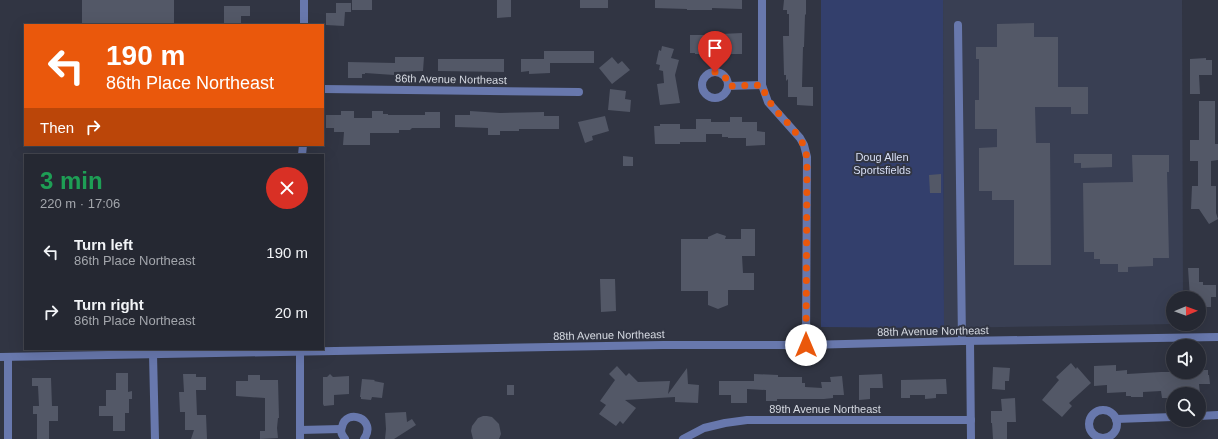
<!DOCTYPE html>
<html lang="en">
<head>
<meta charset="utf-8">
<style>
  :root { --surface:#252832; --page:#2d303a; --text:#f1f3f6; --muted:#a3a6ac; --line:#42444d }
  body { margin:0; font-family:Arial,sans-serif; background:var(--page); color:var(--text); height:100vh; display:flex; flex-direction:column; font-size:15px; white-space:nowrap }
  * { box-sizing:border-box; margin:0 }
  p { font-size:13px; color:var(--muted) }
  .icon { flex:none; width:22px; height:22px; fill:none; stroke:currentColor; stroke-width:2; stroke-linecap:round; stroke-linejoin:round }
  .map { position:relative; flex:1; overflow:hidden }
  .side { position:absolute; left:24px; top:154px; width:300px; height:196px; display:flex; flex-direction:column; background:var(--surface); border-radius:0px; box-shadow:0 4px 16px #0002,0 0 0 1px var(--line) }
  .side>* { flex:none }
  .banner { position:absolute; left:24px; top:24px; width:300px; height:122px; border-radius:0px; box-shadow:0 4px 16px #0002,0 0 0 1px var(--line); background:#ea580c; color:#fff; overflow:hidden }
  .needle { width:26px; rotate:89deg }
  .fabs { position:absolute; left:1166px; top:291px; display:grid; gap:8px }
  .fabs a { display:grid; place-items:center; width:40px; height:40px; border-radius:50%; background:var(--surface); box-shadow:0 4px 16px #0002,0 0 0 1px var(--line); font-size:20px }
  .pin { position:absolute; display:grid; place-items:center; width:34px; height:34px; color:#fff; margin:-41px -17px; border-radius:50% 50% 50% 0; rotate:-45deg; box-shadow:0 0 4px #0007 }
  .pin .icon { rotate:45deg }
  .me { position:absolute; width:44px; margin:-22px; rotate:0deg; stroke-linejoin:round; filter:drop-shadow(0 0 3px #0008) }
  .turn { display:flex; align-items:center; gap:14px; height:84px; padding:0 16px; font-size:18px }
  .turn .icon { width:52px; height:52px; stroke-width:2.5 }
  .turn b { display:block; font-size:28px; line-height:34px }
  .then { display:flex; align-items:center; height:38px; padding:0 16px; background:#0003; gap:8px; font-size:15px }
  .round { display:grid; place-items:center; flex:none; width:42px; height:42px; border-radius:21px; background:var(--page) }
  .overview { display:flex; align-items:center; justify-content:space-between; height:68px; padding:0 16px }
  h1 { font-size:24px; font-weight:600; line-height:30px; color:#1e9e55 }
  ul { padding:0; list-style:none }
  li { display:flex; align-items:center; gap:12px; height:60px; padding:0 16px }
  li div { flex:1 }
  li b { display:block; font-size:15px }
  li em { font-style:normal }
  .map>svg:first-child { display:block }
  .built { fill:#393f53 }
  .green { fill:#333f6c }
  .building { fill:#535867 }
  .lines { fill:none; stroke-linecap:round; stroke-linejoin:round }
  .minor { stroke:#6878ad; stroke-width:8 }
  .tertiary { stroke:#6878ad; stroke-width:8 }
  .route { stroke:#ea580c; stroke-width:7; stroke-dasharray:0 12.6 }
  .labels { text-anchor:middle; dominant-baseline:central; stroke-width:4; stroke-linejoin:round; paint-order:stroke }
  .street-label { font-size:11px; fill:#d6dae2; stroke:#313543 }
  .park-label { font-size:11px; fill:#d8dff5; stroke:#313543 }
</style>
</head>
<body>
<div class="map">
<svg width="1218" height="439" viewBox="0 0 1218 439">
  <rect width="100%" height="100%" fill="#313543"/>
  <!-- built -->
  <polygon class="built" points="943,0 1182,0 1183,298 1173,298 1173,324 1070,326 944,328"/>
  <!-- green -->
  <polygon class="green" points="821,0 943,0 944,328 821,327"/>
  <!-- building -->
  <g class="building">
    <rect x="82" y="0" width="92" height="25"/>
    <rect x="352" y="0" width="20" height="10"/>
    <polygon points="497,0 511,0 511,17 497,18"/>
    <rect x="580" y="0" width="28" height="8"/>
    <polygon points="655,0 742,0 742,9 712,8 712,10 687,10 687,9 655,8"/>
    <polygon points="784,0 806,0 806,14 805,15 804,47 803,47 802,87 813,87 813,106 797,105 797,97 788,97 788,79 786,81 786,75 784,75 783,36 789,36 789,14 787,14 787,10 783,10"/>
    <polygon points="336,3 351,3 351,12 345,12 344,26 326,25 326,13 336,13"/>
    <polygon points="224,6 250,6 250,16 241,16 241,25 224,25"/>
    <polygon points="1034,23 1034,37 1058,37 1058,87 1088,87 1088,114 1071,114 1071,107 1035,107 1036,143 1050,143 1051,265 1014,265 1014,200 992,200 992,191 979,191 979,148 997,147 997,129 975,129 975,100 979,100 979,59 976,59 976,47 997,47 997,24"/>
    <polygon points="742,33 742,54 695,54 695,53 690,53 690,35 721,35 721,34"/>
    <polygon points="662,46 674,49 671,58 679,60 675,75 680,103 660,105 657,84 664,83 663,71 659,70 660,65 656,64 659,50 661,51"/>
    <polygon points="544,51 594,51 594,63 550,63 550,73 529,74 529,71 521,72 521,59 544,59"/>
    <polygon points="395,57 424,57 423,71 394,72 394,75 365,73 365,74 362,74 362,78 348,78 348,62 395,63"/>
    <polygon points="612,57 618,64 622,61 630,70 612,84 599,68"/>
    <polygon points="1206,58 1206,60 1212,60 1212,75 1199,75 1200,94 1190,94 1190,59"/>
    <polygon points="438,59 504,59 504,72 438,71"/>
    <polygon points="610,89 626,91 625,99 631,100 630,112 608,110"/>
    <polygon points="1199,101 1215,101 1215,144 1218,144 1218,160 1211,161 1211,186 1216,186 1216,213 1218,219 1209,224 1199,209 1191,209 1192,186 1198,186 1198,161 1190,161 1190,140 1199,140"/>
    <polygon points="341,111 354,111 354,118 372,118 372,111 383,111 383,114 388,114 388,115 425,115 425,112 440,112 440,128 412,128 410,130 399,130 399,133 370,133 370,145 343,145 344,132 334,132 334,128 326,128 326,115 341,115"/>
    <polygon points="470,111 500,113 544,112 544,116 559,116 559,129 519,129 519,131 500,131 500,135 488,135 488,128 455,127 455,115 470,115"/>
    <polygon points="605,116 609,131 592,136 593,140 585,143 578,122"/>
    <polygon points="730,117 742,117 742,122 757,122 757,131 765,132 765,145 746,146 746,138 728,138 728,137 722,137 722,134 706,134 706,142 680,142 680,144 655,144 654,126 660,126 660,124 680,124 680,129 696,129 696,119 711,119 711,122 730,122"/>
    <polygon points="1074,154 1112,154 1112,167 1081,168 1081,163 1074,163"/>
    <polygon points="1132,155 1169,155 1169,172 1167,172 1169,258 1153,258 1153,266 1128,267 1128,272 1118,272 1118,264 1100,264 1100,259 1094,259 1094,252 1084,252 1083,183 1133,182"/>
    <polygon points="623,156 633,157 633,166 623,166"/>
    <polygon points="941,174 941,193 930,193 929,175"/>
    <polygon points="741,229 755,229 755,256 742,256 743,273 754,273 754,290 728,290 728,305 718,309 708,305 708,291 681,291 681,239 708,239 708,237 717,233 726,236 725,239 741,239"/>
    <polygon points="1188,268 1199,268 1199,282 1203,282 1203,285 1216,285 1216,297 1211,297 1211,307 1199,307 1199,298 1190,298"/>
    <polygon points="600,279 615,279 616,311 601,312"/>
    <polygon points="1071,363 1076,369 1077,367 1091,383 1069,403 1072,406 1062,417 1042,400 1059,380 1056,377"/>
    <polygon points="1116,365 1116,371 1127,370 1127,374 1161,372 1199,372 1199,370 1208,370 1208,375 1209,375 1210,384 1199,384 1200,394 1173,394 1173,398 1162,398 1161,391 1143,392 1143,397 1131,397 1131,396 1126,396 1126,392 1107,393 1107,385 1094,386 1094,366"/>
    <polygon points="617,366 626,376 629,373 638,382 670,381 668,394 687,368 688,384 699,385 698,403 675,402 675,397 625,400 636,408 623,424 620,421 616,426 599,414 606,405 600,401 615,380 609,374"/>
    <polygon points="993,367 1010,368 1009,381 1005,381 1005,390 992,389"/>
    <polygon points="116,373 128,373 128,392 132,391 132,399 129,399 129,413 125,413 125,431 113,431 113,416 99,416 99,406 106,406 106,390 116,390"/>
    <polygon points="183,374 196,374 196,377 206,377 206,390 196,390 197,415 206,415 207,439 191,439 194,430 185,430 185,412 180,412 179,392 184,392"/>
    <polygon points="330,374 333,377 349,376 349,394 334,395 334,405 324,406 323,404 323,377 327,377"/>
    <polygon points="754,374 778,375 778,377 802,377 802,383 805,383 805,387 822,388 821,382 831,382 830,377 842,376 844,395 833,395 833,398 824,399 777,399 777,401 766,401 766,390 747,389 747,403 731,403 731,395 719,395 719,381 754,381"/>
    <polygon points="882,374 883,388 870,388 870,399 859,400 859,375"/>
    <polygon points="248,375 260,375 260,380 278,380 279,418 278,418 277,428 278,438 260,439 260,431 265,431 265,398 236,396 236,381 248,381"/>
    <polygon points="32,378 51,378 52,406 58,406 58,421 49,421 49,439 37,439 37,414 33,414 33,406 39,406 38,386 32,386"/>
    <polygon points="362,379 375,380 374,381 384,383 382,398 372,397 371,400 361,399 361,397 360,397"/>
    <polygon points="946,379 947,394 936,394 936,398 925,399 925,395 910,395 910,398 901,398 901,380"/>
    <rect x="507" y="385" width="7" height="10"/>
    <polygon points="1015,398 1016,422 1007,422 1007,439 993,439 992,423 991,423 991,411 1002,411 1001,399"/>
    <polygon points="406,412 407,422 412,419 416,425 394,439 385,439 386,429 385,413"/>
    <polygon points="483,416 487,416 492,417 499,424 501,434 499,439 473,439 471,431 472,426 478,418"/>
  </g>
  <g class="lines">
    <!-- minor -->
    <g class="minor">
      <polyline points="762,0 762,85 768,102 800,138 804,145 807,157 806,345"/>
      <polyline points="304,25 304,0"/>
      <polyline points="958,25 962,341"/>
      <circle cx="715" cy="85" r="13"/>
      <polyline points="728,86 762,85"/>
      <polyline points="323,89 579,92"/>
      <polyline points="302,155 303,145"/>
      <polyline points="970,341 971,439"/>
      <polyline points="300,349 300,439"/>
      <polyline points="153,354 155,439"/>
      <circle cx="1103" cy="424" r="14"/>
      <polyline points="1199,416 1218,415"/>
      <polyline points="1116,419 1173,417"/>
      <polyline points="300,430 341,429"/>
      <polyline points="8,439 8,357"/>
      <path d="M345,439C342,435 340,432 342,427C346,407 378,419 364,439"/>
      <polyline points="683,439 704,428 725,423 747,420 971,420"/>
    </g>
    <!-- tertiary -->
    <polyline class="tertiary" points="0,357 663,345 806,345 962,341 1218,337"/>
  </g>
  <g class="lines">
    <!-- route -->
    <path class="route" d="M715,72C723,73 727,77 728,86L762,85C769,110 788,119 800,139C804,144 805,151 807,157L806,345"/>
  </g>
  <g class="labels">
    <!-- street labels -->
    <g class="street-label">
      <text transform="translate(451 79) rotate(1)">86th Avenue Northeast</text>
      <text transform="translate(933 331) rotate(-1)">88th Avenue Northeast</text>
      <text transform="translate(609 335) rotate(-1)">88th Avenue Northeast</text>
      <text x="825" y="409">89th Avenue Northeast</text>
    </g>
    <!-- park labels -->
    <g class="park-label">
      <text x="882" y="157">Doug Allen<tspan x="882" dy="13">Sportsfields</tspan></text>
    </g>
  </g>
</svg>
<div class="fabs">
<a><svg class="needle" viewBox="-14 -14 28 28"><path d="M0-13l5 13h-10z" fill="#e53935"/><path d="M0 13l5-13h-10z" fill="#a3a6ac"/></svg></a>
<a><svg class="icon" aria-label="sound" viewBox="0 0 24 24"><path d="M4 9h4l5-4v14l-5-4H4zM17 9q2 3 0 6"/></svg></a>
<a><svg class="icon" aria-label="search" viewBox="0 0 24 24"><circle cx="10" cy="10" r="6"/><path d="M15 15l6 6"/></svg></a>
</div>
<div class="pin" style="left:715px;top:72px;background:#d93025"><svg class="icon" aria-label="arrive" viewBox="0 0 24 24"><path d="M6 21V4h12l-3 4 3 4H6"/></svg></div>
<svg class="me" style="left:806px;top:345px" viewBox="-20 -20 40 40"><circle r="19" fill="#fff"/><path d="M0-13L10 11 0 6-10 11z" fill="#ea580c"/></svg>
<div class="banner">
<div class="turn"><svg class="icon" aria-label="left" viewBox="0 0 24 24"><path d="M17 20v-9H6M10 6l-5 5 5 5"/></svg><div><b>190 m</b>86th Place Northeast</div></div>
<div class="then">Then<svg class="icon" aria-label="right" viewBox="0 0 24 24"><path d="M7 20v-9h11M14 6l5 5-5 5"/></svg></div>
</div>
<section class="side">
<div class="overview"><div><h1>3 min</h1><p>220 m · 17:06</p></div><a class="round" style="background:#d93025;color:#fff"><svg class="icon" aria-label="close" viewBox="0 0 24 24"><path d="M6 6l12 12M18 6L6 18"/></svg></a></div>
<ul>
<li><svg class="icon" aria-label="left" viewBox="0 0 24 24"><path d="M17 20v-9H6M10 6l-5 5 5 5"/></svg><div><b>Turn left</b><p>86th Place Northeast</p></div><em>190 m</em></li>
<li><svg class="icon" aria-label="right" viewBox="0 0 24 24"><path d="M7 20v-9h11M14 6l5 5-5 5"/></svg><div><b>Turn right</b><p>86th Place Northeast</p></div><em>20 m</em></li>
</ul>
</section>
</div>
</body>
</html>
